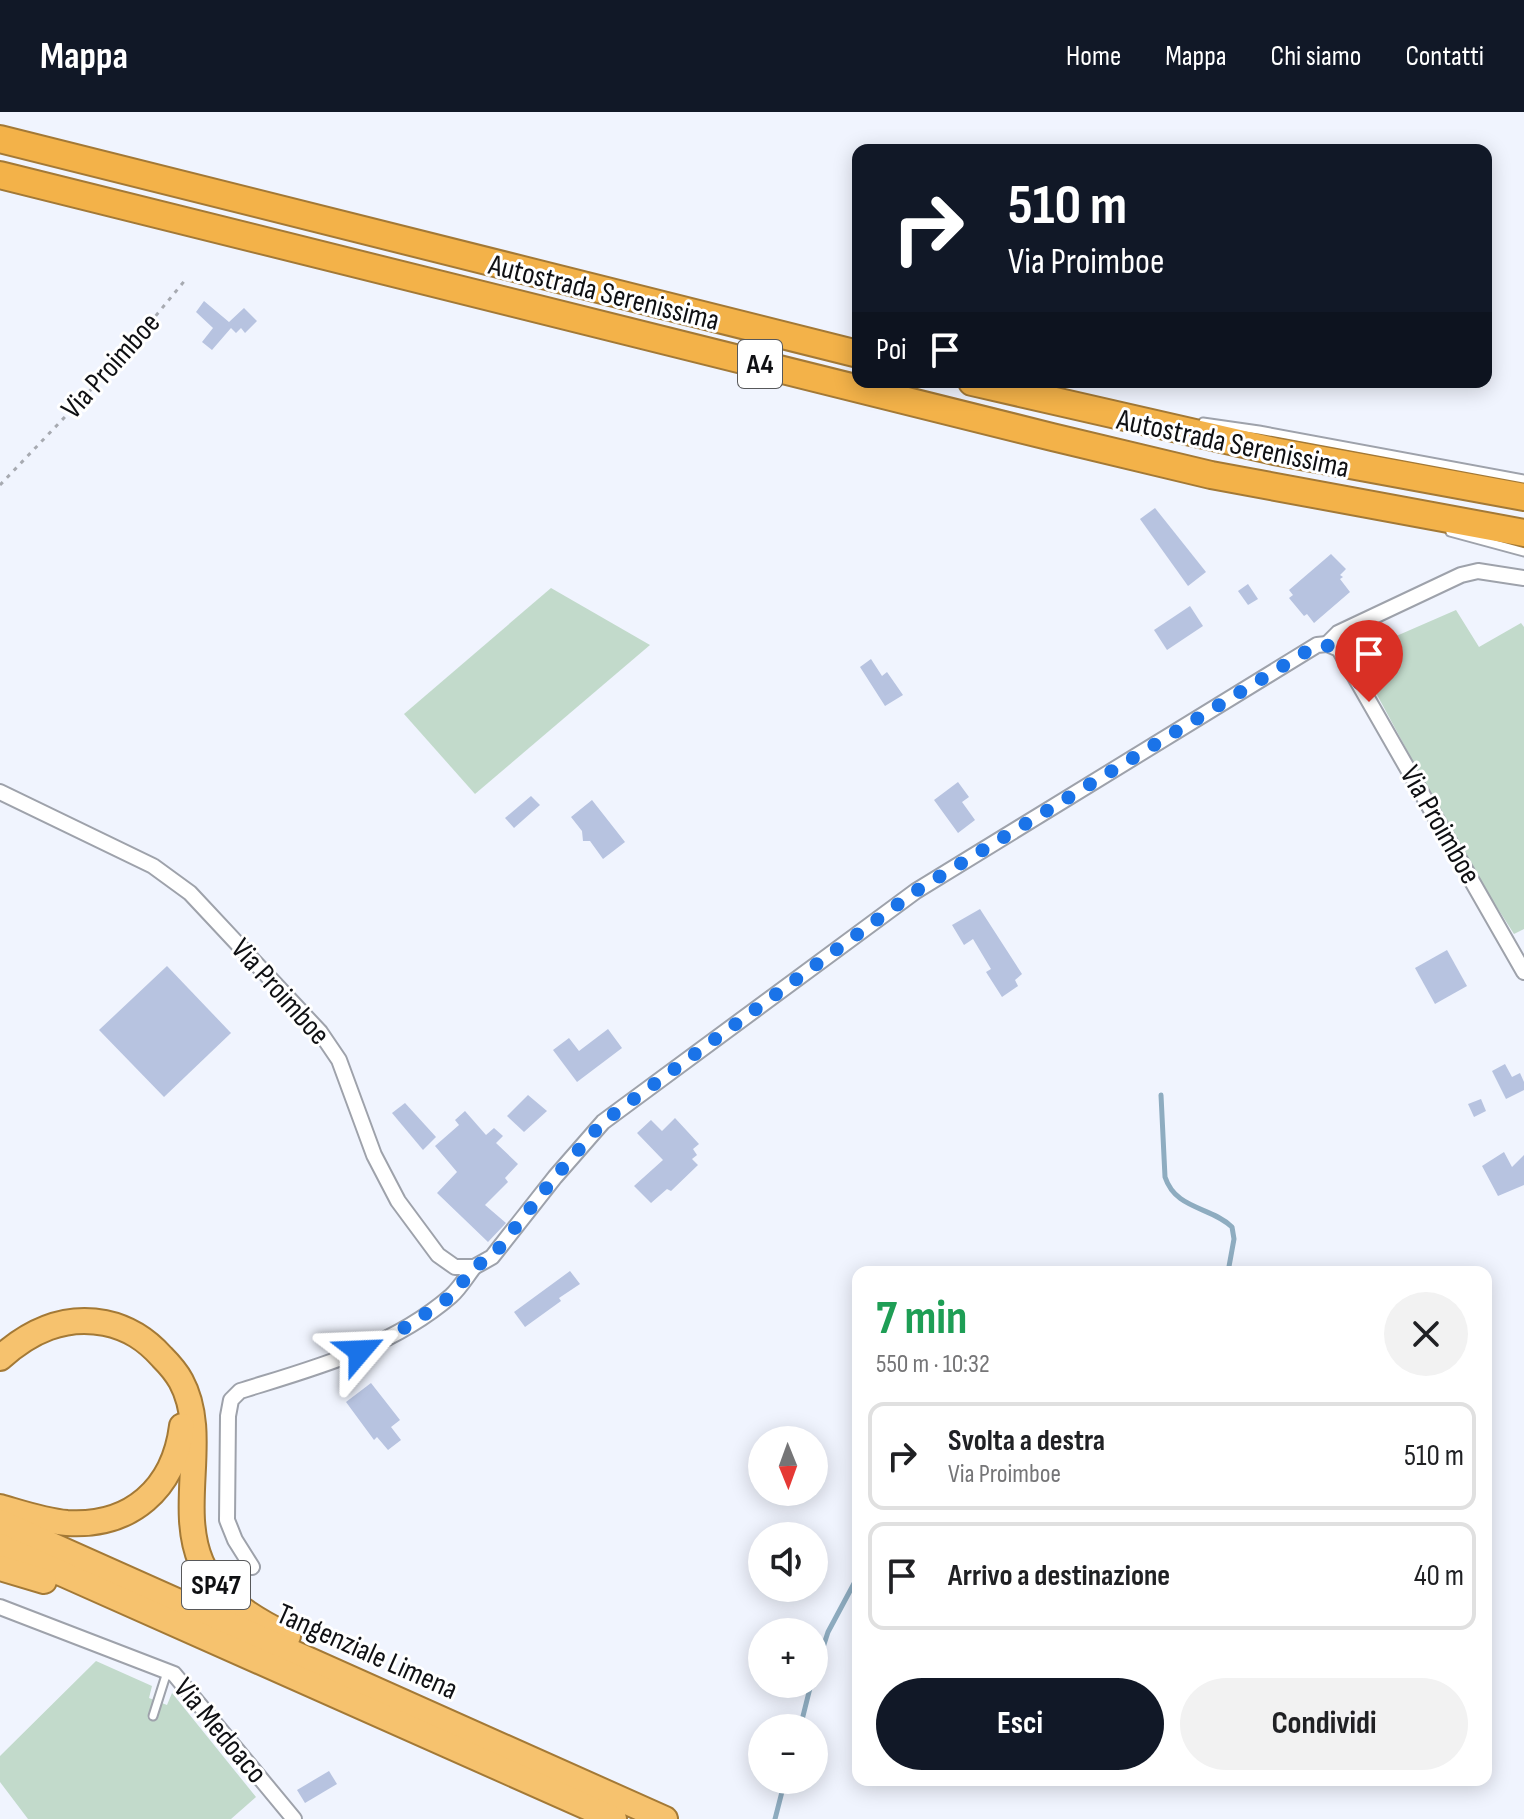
<!DOCTYPE html>
<html lang="it">
<head>
<meta charset="utf-8">
<style>
  :root { --surface:#fff; --page:#f2f2f2; --text:#202124; --muted:#757577; --line:#e0e0e0; --accent:#111827 }
  body { margin:0; font-family:"Sofia Sans Condensed",sans-serif; background:var(--page); color:var(--text); height:100vh; display:flex; flex-direction:column; font-size:30px; white-space:nowrap }
  * { box-sizing:border-box; margin:0 }
  p { font-size:26px; color:var(--muted) }
  .icon { flex:none; width:44px; height:44px; fill:none; stroke:currentColor; stroke-width:2; stroke-linecap:round; stroke-linejoin:round }
  .map { position:relative; flex:1; overflow:hidden }
  .sheet { position:absolute; left:852px; top:1154px; width:640px; height:520px; display:flex; flex-direction:column; background:var(--surface); border-radius:16px; box-shadow:0 4px 20px #0003 }
  .sheet>* { flex:none }
  .top-card { position:absolute; left:852px; top:32px; width:640px; height:244px; border-radius:16px; box-shadow:0 4px 20px #0003; background:#111827; color:#fff; overflow:hidden }
  .needle { width:52px; rotate:179deg }
  .fabs { position:absolute; left:748px; top:1314px; display:grid; gap:16px }
  .fabs a { display:grid; place-items:center; width:80px; height:80px; border-radius:50%; background:var(--surface); box-shadow:0 4px 20px #0003; font-size:40px }
  .pin { position:absolute; display:grid; place-items:center; width:68px; height:68px; color:#fff; margin:-82px -34px; border-radius:50% 50% 50% 0; rotate:-45deg; box-shadow:0 0 8px #0007 }
  .pin .icon { rotate:45deg }
  .me { position:absolute; width:88px; margin:-44px; rotate:64deg; stroke-linejoin:round; filter:drop-shadow(0 0 6px #0008) }
  .turn { display:flex; align-items:center; gap:28px; height:168px; padding:0 24px; font-size:36px }
  .turn .icon { width:104px; height:104px; stroke-width:2.5 }
  .turn b { display:block; font-size:56px; line-height:68px }
  .then { display:flex; align-items:center; height:76px; padding:0 24px; background:#0003; gap:16px; font-size:30px }
  .round { display:grid; place-items:center; flex:none; width:84px; height:84px; border-radius:42px; background:var(--page) }
  .head { display:flex; align-items:center; justify-content:space-between; height:136px; padding:0 24px }
  h1 { font-size:48px; font-weight:700; line-height:60px; color:#1e9e55 }
  .cta { display:flex; gap:16px; margin-top:auto; padding:16px 24px }
  .cta a { flex:1; height:92px; border-radius:48px; background:var(--accent); color:#fff; font-size:32px; font-weight:700; line-height:92px; text-align:center }
  .cta a+a { background:var(--page); color:var(--text) }
  ul { padding:0; list-style:none }
  li { display:flex; align-items:center; gap:24px; height:108px; margin:0 16px 12px; padding:0 8px; border:4px solid var(--line); border-radius:16px }
  li div { flex:1 }
  li b { display:block; font-size:30px }
  li em { font-style:normal }
  header { display:flex; align-items:center; gap:48px; box-sizing:border-box; height:112px; padding:0 40px; background:var(--accent); color:#fff }
  header strong { font-size:38px }
  nav { display:flex; gap:44px; margin-inline-start:auto; font-size:28px }
  .map>svg:first-child { display:block }
  .green { fill:#c2dacb }
  .lines { fill:none; stroke-linecap:round; stroke-linejoin:round }
  .stream { stroke:#8eacc0; stroke-width:5 }
  .building { fill:#b7c3e0 }
  .service-casing { stroke:#9ea2ab; stroke-width:11 }
  .minor-casing { stroke:#9ea2ab; stroke-width:18 }
  .trunk-casing { stroke:#a37936; stroke-width:28 }
  .motorway-casing { stroke:#a37936; stroke-width:30 }
  .path { stroke:#a7aab1; stroke-width:3; stroke-dasharray:4 6; stroke-linecap:butt }
  .service { stroke:#fff; stroke-width:7 }
  .minor { stroke:#fff; stroke-width:14 }
  .trunk { stroke:#f6c26e; stroke-width:24 }
  .motorway { stroke:#f3b249; stroke-width:26 }
  .route { stroke:#1a73e8; stroke-width:14; stroke-dasharray:0 25.2 }
  .labels { text-anchor:middle; dominant-baseline:central; stroke-width:6; stroke-linejoin:round; paint-order:stroke }
  .shield { fill:#fff; stroke:#57585a; stroke-width:2 }
  .shield-label { font-size:28px; font-weight:bold; fill:#0f1013 }
  .street-label { font-size:30px; fill:#0f1013; stroke:#fff }
</style>
</head>
<body>
<header>
<strong>Mappa</strong>
<nav><a>Home</a><a>Mappa</a><a>Chi siamo</a><a>Contatti</a></nav>
</header>
<div class="map">
<svg width="1524" height="1707" viewBox="0 0 1524 1707">
  <rect width="100%" height="100%" fill="#f0f4fe"/>
  <!-- green -->
  <g class="green">
    <polygon points="551,476 650,533 475,682 404,602"/>
    <polygon points="1456,498 1479,535 1521,511 1524,515 1524,817 1514,822 1463,742 1355,542"/>
    <polygon points="96,1549 152,1574 149,1586 167,1593 172,1581 256,1685 231,1707 28,1707 0,1670 0,1644"/>
  </g>
  <g class="lines">
    <!-- stream -->
    <g class="stream">
      <path d="M1161,983L1165,1065C1176,1098 1210,1094 1232,1115L1234,1127L1228,1160"/>
      <polyline points="814,1563 828,1520 858,1464"/>
      <polyline points="800,1616 811,1572"/>
      <polyline points="775,1707 785,1668"/>
    </g>
  </g>
  <!-- building -->
  <g class="building">
    <polygon points="204,189 229,210 244,196 257,209 245,221 241,216 236,221 231,216 212,238 202,230 213,216 196,200"/>
    <polygon points="1155,396 1206,460 1188,474 1140,407"/>
    <polygon points="1331,442 1346,457 1340,463 1343,465 1340,467 1350,480 1314,511 1307,502 1304,504 1289,486 1293,483 1289,478"/>
    <polygon points="1248,472 1258,487 1248,493 1238,479"/>
    <polygon points="1190,494 1203,514 1167,538 1154,518"/>
    <polygon points="871,547 882,564 887,560 903,583 885,594 860,555"/>
    <polygon points="958,670 969,685 962,690 975,708 958,721 934,688"/>
    <polygon points="531,684 540,693 514,716 505,706"/>
    <polygon points="592,688 625,730 603,747 590,729 583,729 582,719 571,705"/>
    <polygon points="980,797 1022,862 1015,868 1018,874 1002,885 986,860 991,857 973,827 964,833 952,813"/>
    <polygon points="1447,838 1467,874 1435,892 1415,856"/>
    <polygon points="167,854 231,921 164,985 99,918"/>
    <polygon points="608,917 622,936 577,970 553,938 569,926 579,939"/>
    <polygon points="1505,952 1512,965 1520,961 1524,970 1524,978 1506,987 1492,959"/>
    <polygon points="528,983 547,999 524,1020 507,1004"/>
    <polygon points="1481,987 1486,999 1474,1005 1468,992"/>
    <polygon points="405,991 436,1025 423,1038 392,1001"/>
    <polygon points="465,999 486,1023 494,1016 503,1024 496,1031 518,1052 505,1066 508,1070 485,1093 506,1111 488,1130 437,1081 457,1060 435,1034 459,1013 455,1008"/>
    <polygon points="675,1006 699,1032 693,1037 697,1043 692,1047 698,1053 671,1079 667,1077 651,1091 634,1074 663,1048 637,1021 651,1008 662,1019"/>
    <polygon points="1504,1040 1512,1055 1524,1043 1524,1073 1498,1084 1482,1054"/>
    <polygon points="570,1159 580,1172 559,1186 561,1189 525,1215 514,1200"/>
    <polygon points="371,1271 400,1308 391,1315 401,1328 388,1338 377,1325 374,1328 346,1290"/>
    <polygon points="329,1659 337,1672 305,1691 297,1678"/>
  </g>
  <g class="lines">
    <!-- service casing -->
    <g class="service-casing">
      <g id="service">
        <polyline points="1203,310 1259,318 1524,367"/>
        <polyline points="1450,420 1524,440"/>
        <polyline points="153,1604 167,1560"/>
      </g>
    </g>
    <!-- minor casing -->
    <g class="minor-casing">
      <g id="minor">
        <polyline points="1327,532 1338,521 1461,463 1478,459 1524,466"/>
        <polyline points="0,680 153,754 190,781 320,920 339,948 374,1043 398,1089 438,1143 455,1155 474,1155 492,1145 555,1065 603,1010 916,779 1317,533 1327,532 1339,537 1524,860"/>
        <path d="M252,1455L235,1428L227,1408L228,1304L231,1288L240,1279C314,1256 391,1236 451,1184C460,1176 467,1164 474,1155"/>
        <polyline points="0,1495 174,1562 294,1707"/>
      </g>
    </g>
    <!-- trunk casing -->
    <g class="trunk-casing">
      <g id="trunk">
        <path d="M0,1246C30,1219 64,1203 105,1211C129,1216 146,1227 162,1245C169,1252 176,1260 181,1269C210,1322 177,1394 201,1450C216,1485 255,1508 288,1524"/>
        <path d="M0,1395C21,1401 44,1409 67,1411C131,1415 174,1377 182,1314"/>
        <polyline points="0,1410 665,1707"/>
        <polyline points="0,1434 614,1707"/>
        <polyline points="0,1456 44,1469"/>
      </g>
    </g>
    <!-- motorway casing -->
    <g class="motorway-casing">
      <g id="motorway">
        <polyline points="0,27 858,242"/>
        <polyline points="0,63 1052,325 1211,363 1524,421"/>
        <polyline points="972,270 1274,339 1524,385"/>
      </g>
    </g>
    <!-- path -->
    <polyline class="path" points="0,373 122,245 186,167"/>
    <!-- service -->
    <use href="#service" class="service"/>
    <!-- minor -->
    <use href="#minor" class="minor"/>
    <!-- trunk -->
    <use href="#trunk" class="trunk"/>
    <!-- motorway -->
    <use href="#motorway" class="motorway"/>
  </g>
  <g class="lines">
    <!-- route -->
    <path class="route" d="M360,1239L388,1227L453,1183L474,1155L492,1145L555,1065L603,1010L627,992L916,779L1317,533C1345,529 1357,569 1369,590"/>
  </g>
  <g class="labels">
    <!-- shield labels -->
    <g class="shield">
      <rect x="738" y="228" width="44" height="48" rx="6"/>
      <rect x="182" y="1449" width="68" height="48" rx="6"/>
    </g>
    <g class="shield-label">
      <text x="760" y="252">A4</text>
      <text x="216" y="1473">SP47</text>
    </g>
    <!-- street labels -->
    <g class="street-label">
      <text transform="translate(604 181) rotate(14)">Autostrada Serenissima</text>
      <text transform="translate(111 254) rotate(-48)">Via Proimboe</text>
      <text transform="translate(1233 332) rotate(12)">Autostrada Serenissima</text>
      <text transform="translate(1440 713) rotate(60)">Via Proimboe</text>
      <text transform="translate(280 880) rotate(48)">Via Proimboe</text>
      <text transform="translate(367 1540) rotate(24)">Tangenziale Limena</text>
      <text transform="translate(220 1619) rotate(50)">Via Medoaco</text>
    </g>
  </g>
</svg>
<div class="fabs">
<a><svg class="needle" viewBox="-14 -14 28 28"><path d="M0-13l5 13h-10z" fill="#e53935"/><path d="M0 13l5-13h-10z" fill="#757577"/></svg></a>
<a><svg class="icon" aria-label="sound" viewBox="0 0 24 24"><path d="M4 9h4l5-4v14l-5-4H4zM17 9q2 3 0 6"/></svg></a>
<a>+</a>
<a>−</a>
</div>
<div class="pin" style="left:1369px;top:590px;background:#d93025"><svg class="icon" aria-label="arrive" viewBox="0 0 24 24"><path d="M6 21V4h12l-3 4 3 4H6"/></svg></div>
<svg class="me" style="left:360px;top:1239px" viewBox="-20 -20 40 40"><path d="M0-17L14 15 0 8-14 15z" fill="#1a73e8" stroke="#fff" stroke-width="4"/></svg>
<div class="top-card">
<div class="turn"><svg class="icon" aria-label="right" viewBox="0 0 24 24"><path d="M7 20v-9h11M14 6l5 5-5 5"/></svg><div><b>510 m</b>Via Proimboe</div></div>
<div class="then">Poi<svg class="icon" aria-label="arrive" viewBox="0 0 24 24"><path d="M6 21V4h12l-3 4 3 4H6"/></svg></div>
</div>
<section class="sheet">
<div class="head"><div><h1>7 min</h1><p>550 m · 10:32</p></div><a class="round"><svg class="icon" aria-label="close" viewBox="0 0 24 24"><path d="M6 6l12 12M18 6L6 18"/></svg></a></div>
<ul>
<li><svg class="icon" aria-label="right" viewBox="0 0 24 24"><path d="M7 20v-9h11M14 6l5 5-5 5"/></svg><div><b>Svolta a destra</b><p>Via Proimboe</p></div><em>510 m</em></li>
<li><svg class="icon" aria-label="arrive" viewBox="0 0 24 24"><path d="M6 21V4h12l-3 4 3 4H6"/></svg><div><b>Arrivo a destinazione</b></div><em>40 m</em></li>
</ul>
<div class="cta"><a>Esci</a><a>Condividi</a></div>
</section>
</div>
</body>
</html>
